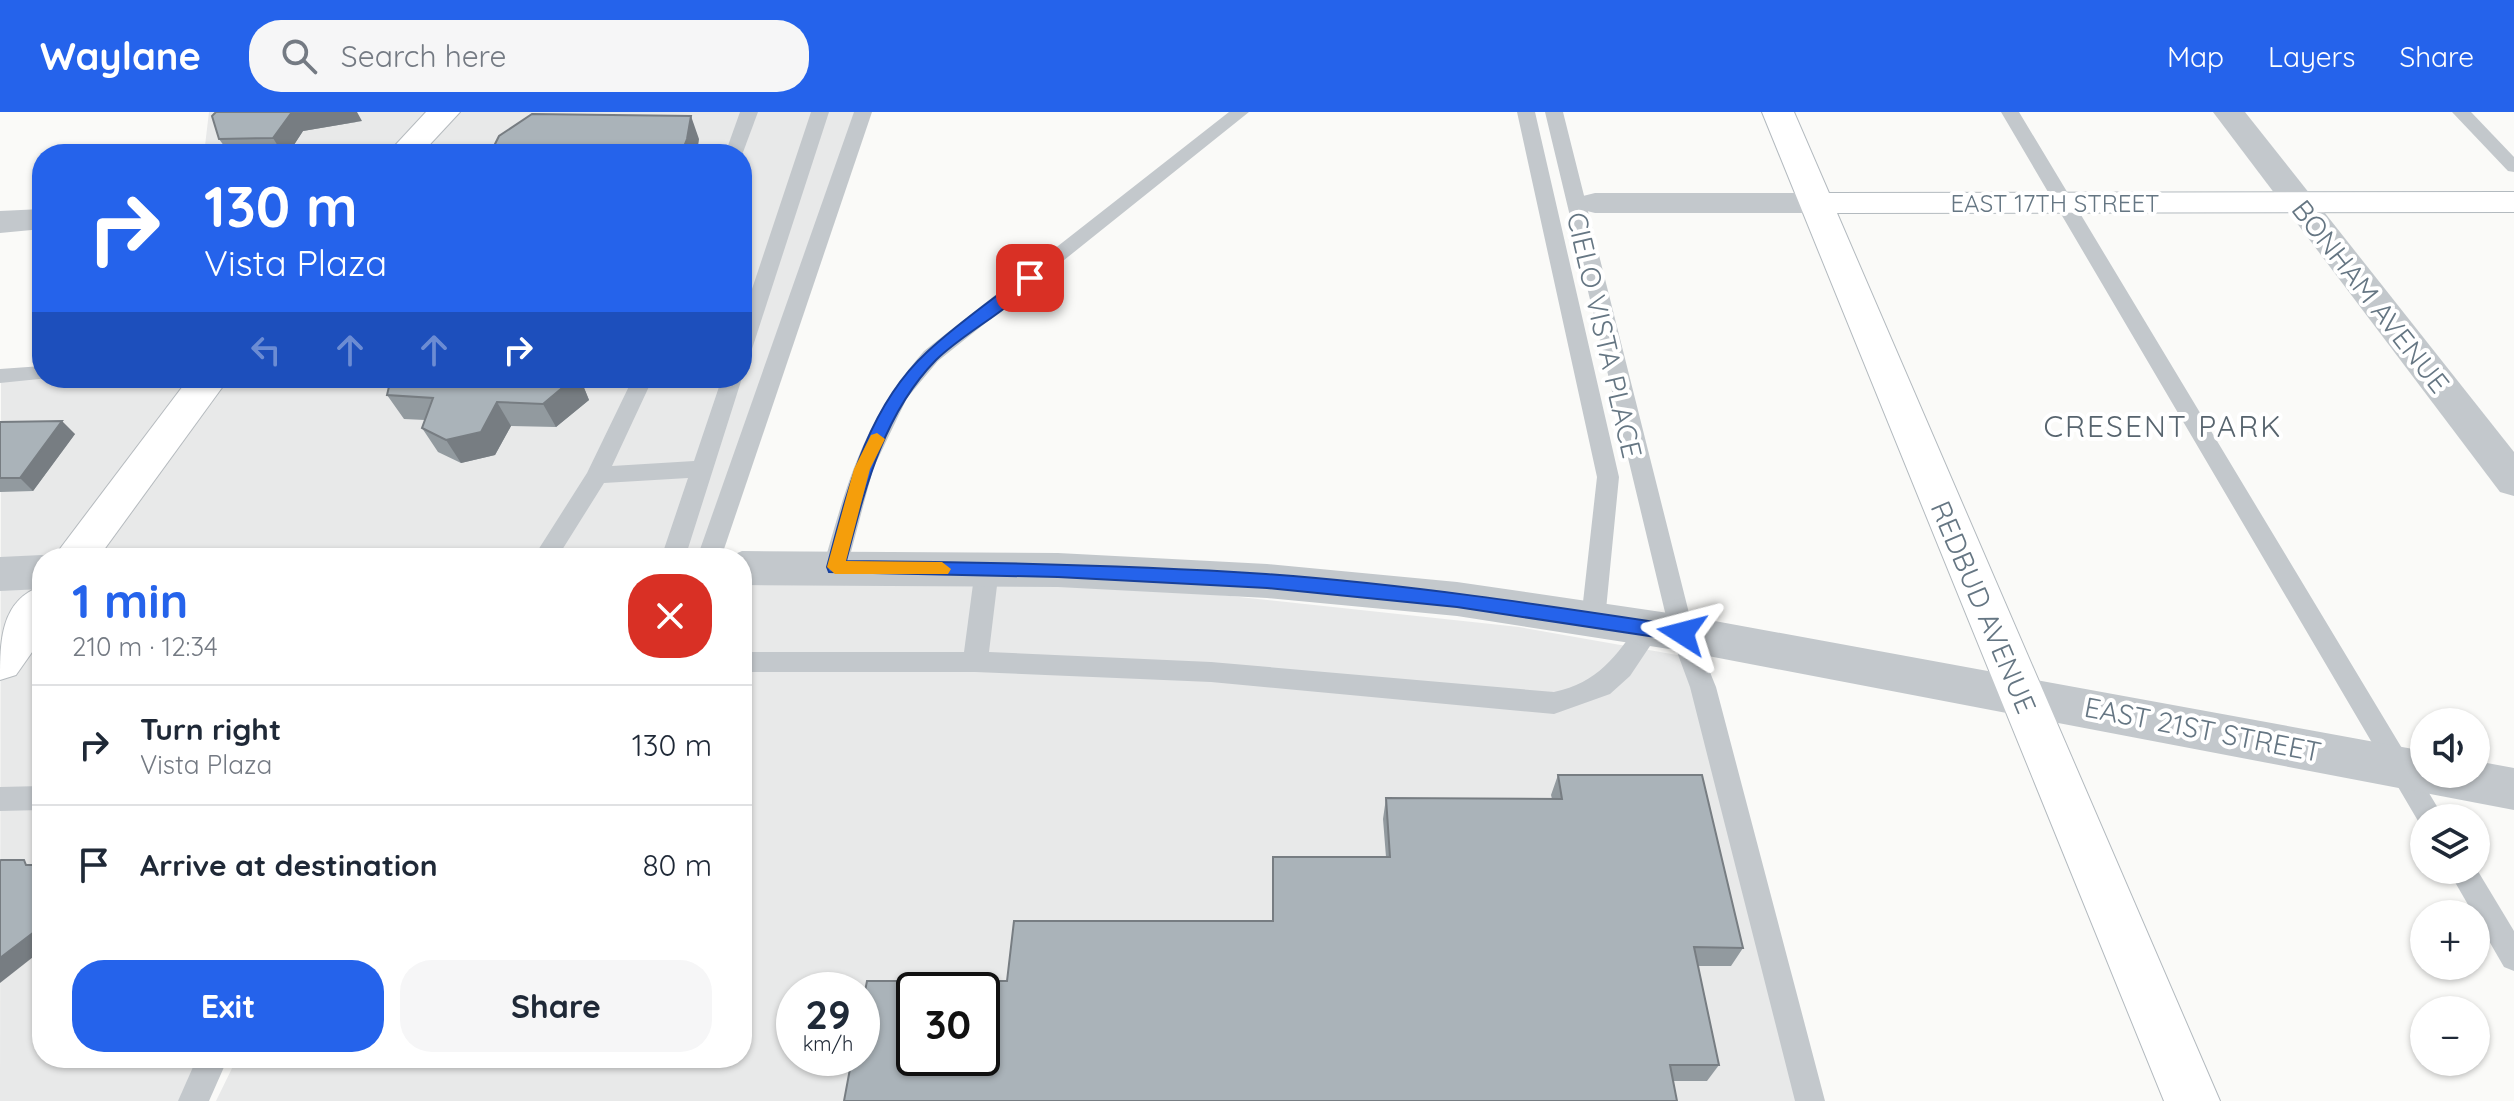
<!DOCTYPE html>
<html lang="en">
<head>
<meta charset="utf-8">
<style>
  :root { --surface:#fff; --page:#f6f6f7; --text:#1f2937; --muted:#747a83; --line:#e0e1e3; --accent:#2563eb }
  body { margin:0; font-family:Quicksand,sans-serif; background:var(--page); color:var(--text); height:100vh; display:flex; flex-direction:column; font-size:30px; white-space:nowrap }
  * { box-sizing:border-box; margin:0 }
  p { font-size:26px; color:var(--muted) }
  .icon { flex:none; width:44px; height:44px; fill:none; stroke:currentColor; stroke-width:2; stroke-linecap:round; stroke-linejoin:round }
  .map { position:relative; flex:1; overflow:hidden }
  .drawer { position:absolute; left:32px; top:436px; width:720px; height:520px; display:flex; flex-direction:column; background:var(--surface); border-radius:32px; box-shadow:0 2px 6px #0004 }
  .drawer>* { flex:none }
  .guide { position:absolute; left:32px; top:32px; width:720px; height:244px; border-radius:32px; box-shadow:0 2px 6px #0004; background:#2563eb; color:#fff; overflow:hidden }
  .fabs { position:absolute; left:2410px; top:596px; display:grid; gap:16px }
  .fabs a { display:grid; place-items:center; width:80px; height:80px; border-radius:50%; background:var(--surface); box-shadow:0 2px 6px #0004; font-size:40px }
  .speed { position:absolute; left:776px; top:860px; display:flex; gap:16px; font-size:40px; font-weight:700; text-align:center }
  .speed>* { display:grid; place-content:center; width:104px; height:104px; border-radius:50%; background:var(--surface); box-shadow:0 2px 6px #0004; line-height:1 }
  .speed small { font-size:20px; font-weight:400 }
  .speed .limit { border:4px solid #111; border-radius:12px; background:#fff; color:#111 }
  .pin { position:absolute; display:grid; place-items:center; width:68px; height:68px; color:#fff; margin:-34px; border-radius:16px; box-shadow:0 4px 12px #0006 }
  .me { position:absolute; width:88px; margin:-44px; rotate:279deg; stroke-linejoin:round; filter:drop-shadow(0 0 6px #0008) }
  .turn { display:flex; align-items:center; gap:28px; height:168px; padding:0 40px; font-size:36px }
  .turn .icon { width:104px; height:104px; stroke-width:2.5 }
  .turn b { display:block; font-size:56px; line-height:68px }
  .lanes { display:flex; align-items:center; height:76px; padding:0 40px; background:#0003; justify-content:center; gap:40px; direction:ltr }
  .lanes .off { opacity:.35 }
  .round { display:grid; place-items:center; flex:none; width:84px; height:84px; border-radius:32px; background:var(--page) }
  .summary { display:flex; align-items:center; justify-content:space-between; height:136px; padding:0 40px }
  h1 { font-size:48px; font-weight:800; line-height:60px; color:var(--accent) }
  .cta { display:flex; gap:16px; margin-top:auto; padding:16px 40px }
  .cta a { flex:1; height:92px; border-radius:32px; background:var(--accent); color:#fff; font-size:32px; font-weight:800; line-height:92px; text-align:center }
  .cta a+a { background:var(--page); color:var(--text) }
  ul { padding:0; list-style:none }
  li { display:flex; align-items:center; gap:24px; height:120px; padding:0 40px; border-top:2px solid var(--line) }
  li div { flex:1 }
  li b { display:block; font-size:30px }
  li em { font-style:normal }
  header { display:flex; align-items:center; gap:48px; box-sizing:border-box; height:112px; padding:0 40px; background:var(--accent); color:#fff }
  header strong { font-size:38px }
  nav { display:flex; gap:44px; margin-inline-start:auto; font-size:28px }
  .search { width:560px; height:72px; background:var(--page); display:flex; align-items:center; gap:20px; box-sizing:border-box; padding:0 28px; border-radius:32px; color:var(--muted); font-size:30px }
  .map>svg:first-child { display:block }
  .built { fill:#e8e9e9; fill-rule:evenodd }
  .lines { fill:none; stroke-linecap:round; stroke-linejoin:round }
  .secondary-casing { stroke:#b3babf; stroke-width:2 }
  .primary-casing { stroke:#b5babe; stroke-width:2 }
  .lane { fill:#c3c8cc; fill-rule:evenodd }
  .street { fill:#c3c8cc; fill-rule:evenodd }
  .secondary { fill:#fff; fill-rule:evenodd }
  .primary { fill:#fff; fill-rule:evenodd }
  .wall { fill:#929a9f }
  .shaded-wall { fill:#777d82 }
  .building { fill:#aab3b9; stroke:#777d82; stroke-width:2; fill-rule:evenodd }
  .route { fill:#2563eb; stroke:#184099; stroke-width:2 }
  .slow { fill:#f59e0b }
  .labels { text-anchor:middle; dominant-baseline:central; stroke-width:8; stroke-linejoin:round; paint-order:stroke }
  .far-street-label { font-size:24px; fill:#657683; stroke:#fff }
  .street-label { font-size:28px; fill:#657683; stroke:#fff }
  .neighbourhood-label { font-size:30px; letter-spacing:2px; fill:#57646e; stroke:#fff }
</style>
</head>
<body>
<header>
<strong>Waylane</strong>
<div class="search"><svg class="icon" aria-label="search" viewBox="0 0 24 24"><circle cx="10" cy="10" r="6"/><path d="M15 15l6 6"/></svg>Search here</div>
<nav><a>Map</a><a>Layers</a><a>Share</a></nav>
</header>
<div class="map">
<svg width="2514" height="989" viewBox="0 0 2514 989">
  <rect width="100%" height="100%" fill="#fafaf8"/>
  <!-- built -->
  <g class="built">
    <polygon points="209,0 858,0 714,446 42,446 42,946 199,946 179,989 0,989 1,270 42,266 742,266 742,42 204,42"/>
    <path d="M742,457H978L1519,515L1700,547L1796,989H216L237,946H742ZM794,878H862V946H794ZM914,878H982V946H914Z"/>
  </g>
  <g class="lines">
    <!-- secondary casing -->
    <g class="secondary-casing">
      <polygon id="secondary" points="1762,0 1794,0 1829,81 2514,80 2514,100 1837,101 2220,989 2164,989"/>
    </g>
    <!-- primary casing -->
    <g class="primary-casing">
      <g id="primary">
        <polygon points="426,0 460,0 421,42 387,42"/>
        <polygon points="189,266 229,266 98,446 53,446"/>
        <path d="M42,474V526L16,563L0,568C0,530 0,488 42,474Z"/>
      </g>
    </g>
    <!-- lane -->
    <g class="lane">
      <polygon points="740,0 758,0 742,43 725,42"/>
      <polygon points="811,0 829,0 752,237 742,244 742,207"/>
      <polygon points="854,0 872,0 721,446 697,446"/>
      <path d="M1229,0H1249L938,249L907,286L873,357L847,455L843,461H827L823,455C848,368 863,310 924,239Z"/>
      <polygon points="1517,0 1535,0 1619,365 1605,508 1602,515 1593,518 1584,515 1581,508 1597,365"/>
      <polygon points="1545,0 1563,0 1694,521 1716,575 1825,989 1795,989 1690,575 1670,521"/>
      <polygon points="2001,0 2019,0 2444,706 2424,706 2421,714"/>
      <polygon points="2452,0 2471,0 2514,45 2514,60 2508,59"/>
      <polygon points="42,254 42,266 49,266 0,271 0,257"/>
      <polygon points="742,265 742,266 685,446 661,446 688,366 604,371 557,446 533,446 587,361 633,266 653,266 612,354 694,349 722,266"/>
      <path d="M987,448L995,451L999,457L989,540L1211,550L1554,580C1598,571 1616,544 1641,509L1650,506L1659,509L1662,516L1630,564L1610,582L1554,602L1211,570L975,560H742V540H964L975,457L979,451Z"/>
      <polygon points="42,674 42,698 0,699 0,675"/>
      <polygon points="2476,756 2514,819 2514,859 2504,855 2448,758"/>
      <polygon points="197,946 228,946 209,989 178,989"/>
    </g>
    <!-- street -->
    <g class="street">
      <polygon points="2213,0 2245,0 2514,340 2514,384 2500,380"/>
      <polygon points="1595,81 1816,81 1828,84 1833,91 1828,98 1816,101 1595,101 1583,98 1578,91 1583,84"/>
      <polygon points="42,97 42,117 0,121 0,99"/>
      <polygon points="742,439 1058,441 1267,452 1457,470 1682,503 2424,639 2424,662 2476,662 2476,649 2514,656 2514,698 1682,539 1457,504 1267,486 1058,475 742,473 742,446 726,446"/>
      <polygon points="42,443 50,446 42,446 42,477 0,479 0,445"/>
    </g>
    <!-- secondary -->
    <use href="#secondary" class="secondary"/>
    <!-- primary -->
    <use href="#primary" class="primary"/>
  </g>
  <!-- wall -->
  <g class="wall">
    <polygon points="362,9 303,19 288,42 230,42 219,27"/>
    <polygon points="391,266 580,266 589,288 556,315 511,314 495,343 461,351 438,340 422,316 425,308 404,307 387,283"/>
    <polygon points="0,310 75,322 33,379 0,380"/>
    <polygon points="1558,663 1743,836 1731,854 1698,854 1719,953 1707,969 1673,969 1007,869 1273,809 1386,745 1383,707 1386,686 1552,687 1551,683"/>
  </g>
  <!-- shaded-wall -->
  <g class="shaded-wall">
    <polygon points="291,0 357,0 362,9 303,19 288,42 283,42 273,26"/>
    <polygon points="691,4 699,27 697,42 681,42"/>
    <polygon points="574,266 580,266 589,288 556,315 543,292"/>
    <polygon points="497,290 511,314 495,343 461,351 446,328"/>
    <polygon points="62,309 75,322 33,379 20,366"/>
    <polygon points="42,814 42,838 0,871 0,846"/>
  </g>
  <!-- building -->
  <g class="building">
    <polygon points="216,0 292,0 273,26 219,27 212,4"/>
    <polygon points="532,2 691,4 687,27 681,42 490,42 499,24"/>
    <polygon points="391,266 574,266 543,292 497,290 481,320 446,328 422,316 433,286 387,283"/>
    <polygon points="62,309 20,366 0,366 0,310"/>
    <path d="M1558,663H1702L1743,836L1694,835L1719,953H1670L1677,989H844L852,946H862V894L867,869H1007L1014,809H1273V745H1390L1386,686L1562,687ZM914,878H982V946H914Z"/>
    <polygon points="1,748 24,748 26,753 42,753 42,814 0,846 0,749"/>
  </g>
  <!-- route -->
  <path class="route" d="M1024,163L1037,166C1010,199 967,218 936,248C883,302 865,377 846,449C986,450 1126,453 1266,462C1405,472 1544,493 1682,514L1691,521L1689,526L1682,529L1457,495L1267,476L1058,465L829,460L827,455C847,380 867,295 927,240C957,212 992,188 1024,163Z"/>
  <!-- slow -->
  <polygon class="slow" points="877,321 885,327 870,357 846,449 942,450 951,457 948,462 835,462 827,455 854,357 871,323"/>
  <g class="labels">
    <!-- far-street labels -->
    <g class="far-street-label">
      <text x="2055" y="91">EAST 17TH STREET</text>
    </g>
    <!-- street labels -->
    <g class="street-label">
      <text transform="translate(2371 184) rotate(52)">BONHAM AVENUE</text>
      <text transform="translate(1605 223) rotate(77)">CIELO VISTA PLACE</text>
      <text transform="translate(1984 495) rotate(67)">REDBUD AVENUE</text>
      <text transform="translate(2203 617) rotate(11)">EAST 21ST STREET</text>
    </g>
    <!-- neighbourhood labels -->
    <g class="neighbourhood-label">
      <text x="2163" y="314">CRESENT PARK</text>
    </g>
  </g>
</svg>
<div class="fabs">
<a><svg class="icon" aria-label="sound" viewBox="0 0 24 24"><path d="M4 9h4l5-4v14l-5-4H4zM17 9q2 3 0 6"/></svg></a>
<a><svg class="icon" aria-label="layers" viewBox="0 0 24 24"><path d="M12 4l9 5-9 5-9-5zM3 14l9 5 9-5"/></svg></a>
<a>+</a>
<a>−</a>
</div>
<div class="speed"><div>29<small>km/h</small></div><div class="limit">30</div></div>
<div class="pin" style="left:1030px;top:166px;background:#d93025"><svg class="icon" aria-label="arrive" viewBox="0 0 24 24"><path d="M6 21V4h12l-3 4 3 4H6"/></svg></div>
<svg class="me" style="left:1682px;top:521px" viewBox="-20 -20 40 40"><path d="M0-17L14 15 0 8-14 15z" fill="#2563eb" stroke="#fff" stroke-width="4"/></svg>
<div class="guide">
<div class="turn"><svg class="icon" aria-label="right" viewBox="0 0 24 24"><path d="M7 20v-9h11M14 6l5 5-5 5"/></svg><div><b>130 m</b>Vista Plaza</div></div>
<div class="lanes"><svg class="icon off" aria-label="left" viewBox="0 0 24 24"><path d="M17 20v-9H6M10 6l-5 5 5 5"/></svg><svg class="icon off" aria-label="ahead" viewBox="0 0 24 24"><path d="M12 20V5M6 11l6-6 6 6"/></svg><svg class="icon off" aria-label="ahead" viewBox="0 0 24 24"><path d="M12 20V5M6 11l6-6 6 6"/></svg><svg class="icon" aria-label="right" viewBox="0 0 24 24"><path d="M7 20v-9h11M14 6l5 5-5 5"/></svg></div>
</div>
<section class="drawer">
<div class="summary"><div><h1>1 min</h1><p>210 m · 12:34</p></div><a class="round" style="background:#d93025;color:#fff"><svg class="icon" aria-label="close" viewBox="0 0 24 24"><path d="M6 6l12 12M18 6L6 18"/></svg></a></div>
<ul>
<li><svg class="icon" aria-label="right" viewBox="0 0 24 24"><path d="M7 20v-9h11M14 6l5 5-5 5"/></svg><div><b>Turn right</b><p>Vista Plaza</p></div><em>130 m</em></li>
<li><svg class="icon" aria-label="arrive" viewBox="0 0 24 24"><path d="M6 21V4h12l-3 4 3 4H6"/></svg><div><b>Arrive at destination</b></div><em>80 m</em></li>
</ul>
<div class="cta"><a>Exit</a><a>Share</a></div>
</section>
</div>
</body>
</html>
